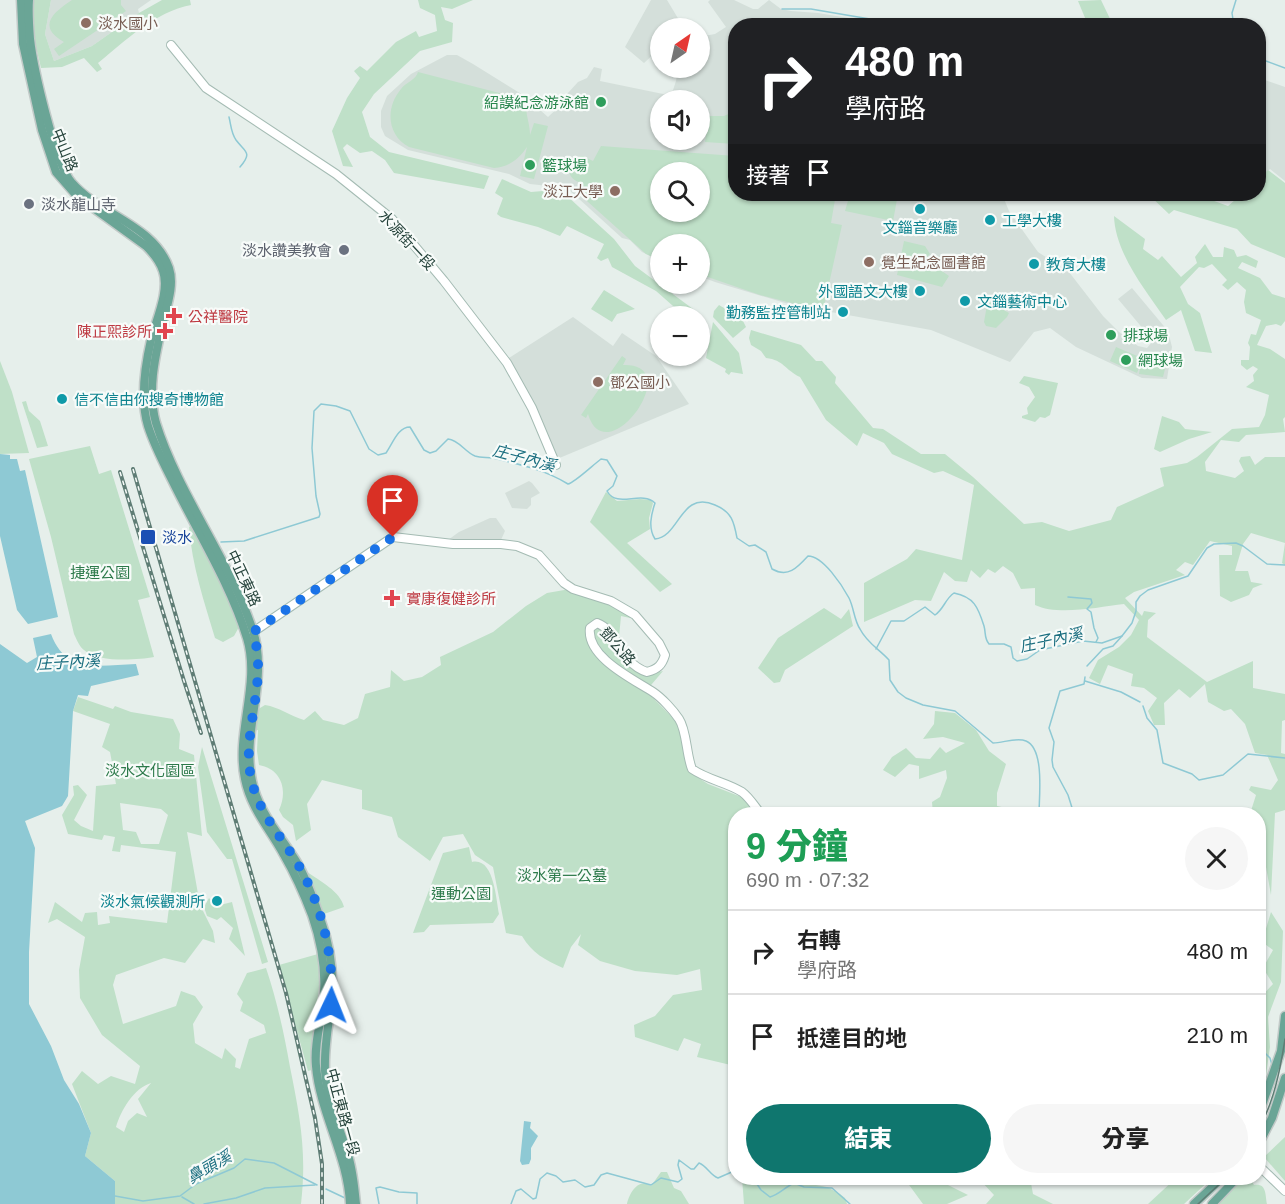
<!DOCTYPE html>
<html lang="zh-TW">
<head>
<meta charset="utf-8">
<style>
  :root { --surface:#fff; --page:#f6f6f6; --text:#222; --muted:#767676; --line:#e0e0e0; --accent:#0f766e }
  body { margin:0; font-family:Arial,"Noto Sans TC",sans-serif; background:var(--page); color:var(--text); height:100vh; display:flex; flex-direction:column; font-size:22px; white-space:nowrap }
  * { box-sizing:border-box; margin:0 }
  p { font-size:20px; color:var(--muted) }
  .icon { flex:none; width:33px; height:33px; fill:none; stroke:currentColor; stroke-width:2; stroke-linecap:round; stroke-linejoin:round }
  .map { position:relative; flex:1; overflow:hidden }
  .drawer { position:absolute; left:728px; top:807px; width:538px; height:378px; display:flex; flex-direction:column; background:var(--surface); border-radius:24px; box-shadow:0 2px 4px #0004 }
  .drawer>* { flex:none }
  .banner { position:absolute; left:728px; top:18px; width:538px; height:183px; border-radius:24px; box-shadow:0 2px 4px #0004; background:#202124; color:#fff; overflow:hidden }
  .needle { width:39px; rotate:34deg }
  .controls { position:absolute; left:650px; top:18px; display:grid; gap:12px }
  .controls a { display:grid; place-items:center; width:60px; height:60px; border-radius:50%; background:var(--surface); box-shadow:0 2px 4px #0004; font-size:30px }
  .pin { position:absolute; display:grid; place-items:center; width:51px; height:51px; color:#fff; margin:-62px -26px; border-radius:50% 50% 50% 0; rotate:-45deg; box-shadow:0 0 6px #0007 }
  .pin .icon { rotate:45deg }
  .me { position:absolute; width:66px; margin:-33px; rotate:2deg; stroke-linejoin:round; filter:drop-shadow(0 0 4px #0008) }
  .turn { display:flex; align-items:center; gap:21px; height:126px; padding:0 18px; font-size:27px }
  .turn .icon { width:78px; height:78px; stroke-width:2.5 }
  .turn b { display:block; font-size:42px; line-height:51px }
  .then { display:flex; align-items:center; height:57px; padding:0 18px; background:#0003; gap:12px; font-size:22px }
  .round { display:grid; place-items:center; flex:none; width:63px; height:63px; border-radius:32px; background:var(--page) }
  .overview { display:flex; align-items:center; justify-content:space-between; height:102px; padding:0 18px }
  h1 { font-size:36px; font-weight:800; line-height:45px; color:#1e9e55 }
  .primary-button { display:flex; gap:12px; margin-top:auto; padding:12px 18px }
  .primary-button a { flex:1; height:69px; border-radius:36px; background:var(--accent); color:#fff; font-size:24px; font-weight:800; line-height:69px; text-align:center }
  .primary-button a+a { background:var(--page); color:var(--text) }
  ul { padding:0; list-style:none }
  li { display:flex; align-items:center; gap:18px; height:84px; padding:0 18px; border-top:2px solid var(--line) }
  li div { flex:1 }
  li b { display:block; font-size:22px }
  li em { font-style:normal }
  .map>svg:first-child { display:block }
  .built { fill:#d4dfda; fill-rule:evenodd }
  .green { fill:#bfe0c8; fill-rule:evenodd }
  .water { fill:#8ec9d4 }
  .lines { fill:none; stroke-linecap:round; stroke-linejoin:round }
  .stream { stroke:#8ec9d4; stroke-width:1.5 }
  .secondary-casing { stroke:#a4bbb3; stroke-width:10 }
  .primary-casing { stroke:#c2cac8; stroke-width:11 }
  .secondary { stroke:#fff; stroke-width:8 }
  .primary { stroke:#6aa596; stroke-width:8 }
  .tram { stroke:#5f7d75; stroke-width:1.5 }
  .rail-casing { stroke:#5f7d75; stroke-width:4 }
  .rail { stroke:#f7fbf9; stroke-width:1.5; stroke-dasharray:4.5; stroke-linecap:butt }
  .route { stroke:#1a73e8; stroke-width:10; stroke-dasharray:0 18 }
  .education-dot { fill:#8d6e63; stroke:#f7fbf9; stroke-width:2 }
  .leisure-dot { fill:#2e9e5b; stroke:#f7fbf9; stroke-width:2 }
  .worship-dot { fill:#6b7280; stroke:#f7fbf9; stroke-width:2 }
  .culture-dot { fill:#0f9aa8; stroke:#f7fbf9; stroke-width:2 }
  .health-dot { fill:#e0444e; stroke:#f7fbf9; stroke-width:2 }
  .transit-dot { fill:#1a4fb4; stroke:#f7fbf9; stroke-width:2 }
  .labels { text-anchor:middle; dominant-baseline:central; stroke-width:4.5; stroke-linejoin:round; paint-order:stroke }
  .education-label { font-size:15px; fill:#785e54; stroke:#f7fbf9; text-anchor:start }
  .leisure-label { font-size:15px; fill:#27864d; stroke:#f7fbf9; text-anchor:start }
  .street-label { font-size:15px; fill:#24423a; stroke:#f7fbf9 }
  .worship-label { font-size:15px; fill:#5b616d; stroke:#f7fbf9; text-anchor:start }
  .culture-label { font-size:15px; fill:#0d838f; stroke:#f7fbf9; text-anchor:start }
  .health-label { font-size:15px; fill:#be3a42; stroke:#f7fbf9; text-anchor:start }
  .transit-label { font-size:15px; fill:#164399; stroke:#f7fbf9; text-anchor:start }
  .park-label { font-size:15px; fill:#2d7a4b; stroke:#f7fbf9 }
  .water-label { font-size:16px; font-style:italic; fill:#1c6f80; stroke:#f7fbf9 }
</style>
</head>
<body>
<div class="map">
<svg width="1285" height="1204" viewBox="0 0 1285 1204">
  <rect width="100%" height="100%" fill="#e6efeb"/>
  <!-- built -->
  <g class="built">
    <polygon points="51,0 151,0 138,9 139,13 92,46 54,61 45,34"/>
    <polygon points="651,0 667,0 679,20 692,28 660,28 660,48 644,63 625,47"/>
    <path d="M710,0H734L753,9H758L769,0L781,9L791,11L818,13L891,25L735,26V194H1002L1009,211L1038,252L1069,272L1103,316L1119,332L1138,346L1147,348L1152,342L1150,337L1118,299L1132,288L1168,331L1172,347L1167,379L1142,378L1076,347L1050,328L1034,332L1010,362L931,330L792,305L715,282L699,276V244H660V261L642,252L630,240L622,238L567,188L530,184L509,174L408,150L385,136L381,127V111L387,96L411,74L447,55H457L473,64L523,95L548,117L564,102L567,94L578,82L587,78L594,67L602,69L600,81L668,95L672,93L676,81L678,69L675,68H699V33L704,36L715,34L726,27L708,2ZM660,100H699V140H660ZM660,172H699V212H660Z"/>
    <polygon points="1259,78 1285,87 1285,181 1270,169 1259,178"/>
    <polygon points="573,317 613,346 622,333 656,356 689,404 557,459 534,407 509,358"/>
    <polygon points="529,481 532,483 540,493 531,498 531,505 527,509 512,508 505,493"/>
    <polygon points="490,518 496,518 505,531 500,542 448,540 459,532"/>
  </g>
  <!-- green -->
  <g class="green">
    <path d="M34,0H51L45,34L54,61L92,46L139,13L162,0H190L191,5C155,12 126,40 98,63L102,69L97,72L84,58L62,67L41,68L33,34Z"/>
    <path d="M72,0H121V5L126,11L59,56L54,49L64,42C36,26 54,12 72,0Z"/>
    <polygon points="418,0 473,0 452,9 441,7 445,20 453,23 452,42 420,51 374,94 362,112 370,137 389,152 489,176 484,189 394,173 385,160 372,151 360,153 347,144 343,148 353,167 343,166 332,131 347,98 360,78 354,71 360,66 367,71 396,42 416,31 419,37 437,31 435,15 420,8"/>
    <polygon points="1101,0 1113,25 1088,25 1078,1"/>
    <path d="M418,72L527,100C524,112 530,122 530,135L534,123L548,126L534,179L520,176L527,147C519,159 509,167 494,168L409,147C387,135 385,108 401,89C406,82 416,80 418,72Z"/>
    <polygon points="735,111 735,144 705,142 709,116 724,116"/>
    <path d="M601,146L735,156V194H836L831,223L842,225L823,311L760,295L699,274V244H660V260L646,254L578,193L583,183C564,180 564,158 583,156L593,161ZM660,172H699V212H660Z"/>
    <polygon points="1268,170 1285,183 1285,258 1251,244 1237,229 1174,210 1169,214 1148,194 1195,194 1228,206 1242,194 1258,194 1259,178"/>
    <polygon points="502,179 531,192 543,191 566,195 614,239 635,266 693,309 689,315 681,313 656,291 612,267 608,258 601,261 597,258 604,244 567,226 560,236 538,227 501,217 497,214 503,198 495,193"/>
    <polygon points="850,194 898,194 893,221 845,211"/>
    <path d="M1114,216L1145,239L1143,249L1158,260L1162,256L1181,277L1197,263L1195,257L1205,244L1213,257H1223L1224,247L1234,250L1237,257L1246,255L1258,261L1256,268L1242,262L1238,268L1260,278L1272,294L1285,298V321L1281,326L1276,324L1266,326L1257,345L1270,349L1285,359V417L1283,419L1285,432L1246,435L1239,442L1221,440L1205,462L1206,471L1235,478L1244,471L1239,461L1241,457L1250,456L1255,465L1265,457H1285V565L1282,563L1285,543L1251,533L1243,544L1235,571H1248L1251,582L1263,584L1253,588L1249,595L1231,602L1220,596L1219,555H1232V546L1210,541L1193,565L1185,562L1176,570L1185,575L1134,592L1125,598L1142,616L1144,611L1156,613L1148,620L1147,637L1207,682L1253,661V688L1285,694V720L1282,721L1281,753L1285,754V810L1275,813L1271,895L1259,828L1258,814H1250L1256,795L1249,790L1251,786L1271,790L1278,780L1267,755L1255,753L1245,724L1231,709L1224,711L1208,702L1205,684L1190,698L1179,689L1164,703L1165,725H1154L1148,711L1157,698L1144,688L1131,686L1133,674L1108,665L1100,684L1089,678L1098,660L1119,647L1131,635L1139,620L1124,604C1098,607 1058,616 1035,605V588L1021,589L1013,573L1003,566L995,573L988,569L980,578L971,570L967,582L955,581L944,572L931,601L915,600L864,622V583L907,559L916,549L962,560L974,485L943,471L934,473L892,454L884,443L863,433L857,446L826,420L800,377C785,370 784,360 766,358L761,351L751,345L749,338L751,330L801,345L816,361H822L836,377L835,383L873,428L883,429L921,454H945L973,477L1024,524L1042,522L1069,531L1111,520L1117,507L1164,486L1160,468L1187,463L1197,457L1232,429L1259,427L1265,415L1269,395L1246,387L1254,381L1253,375L1258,369L1253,366L1247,370L1241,365V360H1249L1250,347L1248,343L1251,334L1256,335L1261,320L1246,313L1244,302L1246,290L1237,282L1228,290L1222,285L1227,280L1212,264L1204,268L1199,267L1180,287L1188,304L1200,313L1212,353L1195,351L1181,310L1166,320C1146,291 1115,253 1114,216Z"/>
    <polygon points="904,241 925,246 930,254 926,258 926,262 931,257 938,259 939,266 932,270 935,271 939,269 949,276 942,287 897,275"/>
    <polygon points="604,290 635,309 617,314 612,322 591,309"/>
    <polygon points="990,302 1009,313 1007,317 996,328 986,326 984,322 987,305"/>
    <polygon points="719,305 742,319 746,327 733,338 713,317 714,311"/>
    <polygon points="713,322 739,353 743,374 731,372 729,375 725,372 726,369 706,358"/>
    <polygon points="1116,347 1142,358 1141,362 1166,365 1163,377 1139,374 1141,363 1137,373 1110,361"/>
    <path d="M622,356L626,359L623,365C688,362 606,475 588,414L586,418L581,415Z"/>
    <polygon points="0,361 12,392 29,453 0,454"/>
    <polygon points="1024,376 1058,383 1050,415 1045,418 1040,417 1035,422 1022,418 1022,416 1028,414 1027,408 1035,397 1029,387 1019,383"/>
    <polygon points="26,401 29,411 40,421 48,446 37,448 22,402"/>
    <polygon points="1162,416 1179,422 1185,429 1212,432 1189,439 1160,452 1154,449"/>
    <path d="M90,446L99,474L111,470L150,597L138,600L154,657C137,660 98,663 84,650C79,646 77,640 74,634L51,537L29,459Z"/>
    <polygon points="606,492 617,501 640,499 651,500 653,503 649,518 650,529 627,543 672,584 660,592 590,522"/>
    <path d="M191,526L219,580L239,627L234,636L223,642L215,638C204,601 192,566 189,527Z"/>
    <path d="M570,589L598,598L635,619L621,616L619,637L629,664L646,675L663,671L646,691L678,723L688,771L708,784L744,798L757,814H735V1066L697,1057L701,1044L684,1038L678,1051L635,1037L634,1025L655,1016L673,995L702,990L700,969L677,975L635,971L600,961L578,945L581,934L571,947L563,968C545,960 532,953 522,936L506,933L493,867L475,855L463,834L443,837L430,861L398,837L392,817L362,809V790L322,780L307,804L311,830L296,841L293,825L283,817L279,810C288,791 282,769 259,765L257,751L258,730L252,731L255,711L265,705C279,707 290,716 304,720L315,711L323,720L344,725L358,718L365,694L390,687L391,670L404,681L422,677L441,665L440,657L493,632L526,606L547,593Z"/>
    <polygon points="824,608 841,619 849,609 853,626 785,670 780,682 774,683 758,668 778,638"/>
    <path d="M78,697L113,709L115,706L131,712L173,719L180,734L179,749L194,755L202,836L187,832L200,905L213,931L215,943L203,939L185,963L164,958L116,975L113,985L123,1024L176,1006L181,991L195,996L203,1007L193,1024L195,1043L222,1059L225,1048L236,1059L235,1067L240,1069L249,1039L266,1033L264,1025L240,1011L243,1002L237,994L247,973L266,968C277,1001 284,1033 290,1067C300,1117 307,1152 301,1204H115V1181L85,1156L91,1133L72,1084L82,1071L98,1084L111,1076L135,1084L140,1066L102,1035L80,998L79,970L85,937L57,919L48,923L55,902L82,922L85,913L97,912L98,925L110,923L109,916L167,923L176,852L121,845L120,852L112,851L115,837L104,835L102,840L68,834L62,815L74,795L73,786L78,785L87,795L74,820L81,826L93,831L96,786L116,784L110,752L102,747L110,724L73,711ZM120,803L161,809L168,815L159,844H141L136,832L123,830ZM151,1083L138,1099L147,1117L137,1113L128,1121L124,1132L116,1127C121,1110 134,1088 151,1083Z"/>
    <polygon points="935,711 955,713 976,730 989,751 1006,764 997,793 997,806 1034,814 933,814 932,802 940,797 947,778 946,770 919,779 919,766 909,764 895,777 883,770 892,757 906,748 916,758 930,759 940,747 946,753 965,743 943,737 923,739 934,724"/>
    <polygon points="202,747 268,962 262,964 232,859 227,859 207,832 198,767"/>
    <path d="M469,847L472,862C494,857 496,899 499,914L493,923L430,925L424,932L413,933L443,853Z"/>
    <path d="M307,872C319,880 341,892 344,907L324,914Z"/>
    <polygon points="209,898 216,906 232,902 245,956 229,939 233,928 221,917 217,920 207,916 204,907"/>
    <polygon points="1271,912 1283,931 1281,982 1268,1017 1270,1047 1264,1089 1259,1087 1259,999 1273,984 1263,968 1273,950 1262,942"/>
    <polygon points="318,954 320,980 311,1049 312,1070 308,1071 279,965"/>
    <polygon points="1285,1137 1285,1181 1264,1157"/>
    <path d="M661,1172H667L674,1188L681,1191L689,1204H627C629,1194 638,1177 651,1186Z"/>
    <polygon points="742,1178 805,1178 816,1185 827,1187 840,1194 845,1198 847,1204 744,1204"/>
    <polygon points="904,1178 925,1178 925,1183 942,1182 968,1195 947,1204 923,1204"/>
    <polygon points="981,1178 1030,1178 1033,1194 1053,1204 986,1204 994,1195 980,1180"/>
    <polygon points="1176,1178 1212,1178 1184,1204 1148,1204"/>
    <path d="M1243,1178H1250L1254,1185C1267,1183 1265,1195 1267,1204H1218Z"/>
  </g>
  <!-- water -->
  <g class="water">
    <polygon points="0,454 10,455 10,459 17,459 20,471 25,470 58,617 28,624 17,610 0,536"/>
    <path d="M51,634C66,675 101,665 136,664L139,675L91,686L88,696L78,695L73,711L68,796L62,806L25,821L35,848L29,952V1004L51,1046L64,1080L79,1104L91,1133L85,1156L115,1181V1204H0V644L27,663L37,657L33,638Z"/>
    <polygon points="524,1121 531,1122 530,1128 538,1136 531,1148 531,1159 529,1164 522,1165 520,1161"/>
  </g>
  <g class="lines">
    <!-- stream -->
    <g class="stream">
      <polyline points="782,9 811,9 911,26"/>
      <polyline points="1234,26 1232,13 1236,0"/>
      <polyline points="1258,58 1285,68"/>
      <path d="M229,117C231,125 231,133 236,140C245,152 253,152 240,167"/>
      <path d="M221,542L244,541L319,517L320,514L316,496L312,448L314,411L321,404L336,406L350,411L369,449L378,455L386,453C393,443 398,427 410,427L424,450L430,453L436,451L448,439C459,440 465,452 475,456C481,458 487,457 493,458C518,464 546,470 568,484C574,483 593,465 601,459L607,460L617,476L613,486L607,491C617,509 641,490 655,503C651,515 648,528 655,539C680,537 680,490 715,505C732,512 734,522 737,538L749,546L755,545L766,552L772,569C788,578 797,568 808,556C823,556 842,585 849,598C854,608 854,620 860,629C867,643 879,649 889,660L890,680L898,692L906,698L923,705L955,711L993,743C1003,743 1016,737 1026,741C1045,749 1039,797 1039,814"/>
      <polyline points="1068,597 1091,599 1092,603 1087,609 1091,612 1094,628 1098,638 1096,642"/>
      <path d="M876,649L891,621H904L925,607L935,615C944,609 945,599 954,593C974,597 978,607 984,626C986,633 984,638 989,644H1004L1011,647L1013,658L1017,661L1027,659L1040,650L1083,641L1102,643L1122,636L1132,623L1136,611V602L1140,596L1148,590L1188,576L1207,548L1214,544L1236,543L1243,546L1267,564L1285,565"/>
      <polyline points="1087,666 1103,649 1113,646 1122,636"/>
      <polyline points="1085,681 1121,692 1140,702"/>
      <polyline points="1143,706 1147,718 1157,730 1163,763 1192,774 1199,780 1223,775 1248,754 1285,758"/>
      <polyline points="1074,814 1068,795 1053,767 1052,760 1054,742 1049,728 1060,691 1084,684 1085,677"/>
      <polyline points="1258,992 1260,996 1258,1004"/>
      <polyline points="1258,1046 1270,1058 1272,1065"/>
      <path d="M753,1178L761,1190L770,1197C780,1194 785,1187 794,1183L804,1187L832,1188L850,1204"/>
      <polyline points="326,1189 345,1198"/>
      <polyline points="115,1196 143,1201 180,1196 196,1184 234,1168 245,1159 274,1163 317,1185"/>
      <polyline points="182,1197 194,1204"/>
      <polyline points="204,1204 236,1198 265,1188 315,1185"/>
      <polyline points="379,1204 376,1188 380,1187 399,1192 417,1193 417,1204"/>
      <path d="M511,1204L516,1191L521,1189L533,1199L536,1198L540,1179L547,1173L556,1176L563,1182L575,1180L585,1187L594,1185L601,1175L607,1173L651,1185L661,1178L678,1182L682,1179L678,1165L679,1160L691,1169H694L699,1163C707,1166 710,1175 718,1178L734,1171"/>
    </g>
    <!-- secondary casing -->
    <g class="secondary-casing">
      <g id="secondary">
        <polyline points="171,45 206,88 336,174 392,219 444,281 507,363 532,408 556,465"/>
        <path d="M253,632L393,537L453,544H501L517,546L539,555L564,583L573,589L611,601L635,615L659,643L665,655C662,665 658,669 647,672C618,662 619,631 597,623L590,628C586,657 633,679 653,692C662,698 673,710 679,719C687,731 686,754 692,769C708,780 726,782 742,792C750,798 755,807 761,814"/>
        <polyline points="1258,1165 1285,1191"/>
      </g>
    </g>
    <!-- primary casing -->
    <g class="primary-casing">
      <g id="primary">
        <path d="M21,0L23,44L42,130L56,172L77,196L146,246C153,253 160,261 163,271C170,291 156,320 151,340C145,366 140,400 148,426C154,445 164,464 173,482C198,533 230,583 247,638C261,684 235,733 245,779C251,809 270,829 284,855C295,874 304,894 312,915C322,944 327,975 323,1005C320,1025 314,1046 316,1066C320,1113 348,1156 350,1204"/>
        <path d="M29,0C28,13 29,26 30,39C33,66 55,165 72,183C100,215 154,225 169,268C175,286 166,308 162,326C155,357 147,391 156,423C179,496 229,558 253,631C269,681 241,731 252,781C258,812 280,835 296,861C307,879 314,901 321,921C331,948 334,977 331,1005C328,1027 324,1049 325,1070C326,1098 339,1126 347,1152C353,1169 354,1186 356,1204"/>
        <polyline points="1258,1116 1281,1051 1285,1016"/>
        <polyline points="1258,1145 1272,1118 1285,1078"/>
        <polyline points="1194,1204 1222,1178"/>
        <polyline points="1212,1204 1237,1178"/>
      </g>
    </g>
    <!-- secondary -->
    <use href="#secondary" class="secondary"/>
    <!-- primary -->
    <use href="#primary" class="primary"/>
    <!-- tram -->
    <g class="tram">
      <path d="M1258,1130C1274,1102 1280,1071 1285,1039"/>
      <polyline points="1198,1204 1226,1178"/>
    </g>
    <!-- rail casing -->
    <g class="rail-casing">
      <g id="rail">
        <polyline points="133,469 286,993 315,1118 322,1164 322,1204"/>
        <polyline points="120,472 184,681 201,733"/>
      </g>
    </g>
    <!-- rail -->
    <use href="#rail" class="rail"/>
  </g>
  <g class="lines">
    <!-- route -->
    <path class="route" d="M331,1005C335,958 321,901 296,861C280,835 259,812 252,782C242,743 259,703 258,664C258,653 256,643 253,632L393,537"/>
  </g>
  <!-- markers -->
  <g class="education-dot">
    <circle cx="86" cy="23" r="6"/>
    <circle cx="615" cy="191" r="6"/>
    <circle cx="869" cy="262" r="6"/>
    <circle cx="598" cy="382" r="6"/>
  </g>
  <g class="leisure-dot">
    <circle cx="601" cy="102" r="6"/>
    <circle cx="530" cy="165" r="6"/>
    <circle cx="1111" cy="335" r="6"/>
    <circle cx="1126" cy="360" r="6"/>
  </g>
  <g class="worship-dot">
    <circle cx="29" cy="204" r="6"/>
    <circle cx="344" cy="250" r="6"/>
  </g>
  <g class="culture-dot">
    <circle cx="920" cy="209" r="6"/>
    <circle cx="990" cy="220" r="6"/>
    <circle cx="1034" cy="264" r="6"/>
    <circle cx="920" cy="291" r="6"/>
    <circle cx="965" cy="301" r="6"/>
    <circle cx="843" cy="312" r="6"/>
    <circle cx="62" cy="399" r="6"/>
    <circle cx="217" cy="901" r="6"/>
  </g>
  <g class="health-dot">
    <path d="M171 307h6v6h6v6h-6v6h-6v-6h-6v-6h6z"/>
    <path d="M162 322h6v6h6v6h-6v6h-6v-6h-6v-6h6z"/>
    <path d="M389 589h6v6h6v6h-6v6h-6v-6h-6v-6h6z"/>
  </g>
  <rect class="transit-dot" x="140" y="529" width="16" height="16" rx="3"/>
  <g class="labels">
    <!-- education labels -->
    <g class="education-label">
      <text x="98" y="23">淡水國小</text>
      <text x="603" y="191" text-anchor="end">淡江大學</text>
      <text x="881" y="262">覺生紀念圖書館</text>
      <text x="610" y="382">鄧公國小</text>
    </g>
    <!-- leisure labels -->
    <g class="leisure-label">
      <text x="589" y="102" text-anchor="end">紹謨紀念游泳館</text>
      <text x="542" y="165">籃球場</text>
      <text x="1123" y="335">排球場</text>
      <text x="1138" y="360">網球場</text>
    </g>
    <!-- street labels -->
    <g class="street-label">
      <text transform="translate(65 150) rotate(68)">中山路</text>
      <text transform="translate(407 240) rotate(47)">水源街一段</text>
      <text transform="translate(244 578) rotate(65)">中正東路</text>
      <text transform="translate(618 646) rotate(49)">鄧公路</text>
      <text transform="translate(343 1112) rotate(75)">中正東路一段</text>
    </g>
    <!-- worship labels -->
    <g class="worship-label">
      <text x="41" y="204">淡水龍山寺</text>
      <text x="332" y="250" text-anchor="end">淡水讚美教會</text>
    </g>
    <!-- culture labels -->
    <g class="culture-label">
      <text x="1002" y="220">工學大樓</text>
      <text x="920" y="227" text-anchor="middle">文錙音樂廳</text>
      <text x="1046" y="264">教育大樓</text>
      <text x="908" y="291" text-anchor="end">外國語文大樓</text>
      <text x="977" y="301">文錙藝術中心</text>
      <text x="831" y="312" text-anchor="end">勤務監控管制站</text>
      <text x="74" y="399">信不信由你搜奇博物館</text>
      <text x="205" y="901" text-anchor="end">淡水氣候觀測所</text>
    </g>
    <!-- health labels -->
    <g class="health-label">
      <text x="188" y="316">公祥醫院</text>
      <text x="152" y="331" text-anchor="end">陳正煕診所</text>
      <text x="406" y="598">實康復健診所</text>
    </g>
    <!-- transit labels -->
    <g class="transit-label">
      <text x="162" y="537">淡水</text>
    </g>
    <!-- park labels -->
    <g class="park-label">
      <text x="100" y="572">捷運公園</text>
      <text x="150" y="770">淡水文化園區</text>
      <text x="562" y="875">淡水第一公墓</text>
      <text x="461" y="893">運動公園</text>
    </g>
    <!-- water labels -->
    <g class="water-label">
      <text transform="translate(524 458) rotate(15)">庄子內溪</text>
      <text transform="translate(1051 640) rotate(-12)">庄子內溪</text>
      <text transform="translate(68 662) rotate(-3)">庄子內溪</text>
      <text transform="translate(209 1167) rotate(-30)">鼻頭溪</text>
    </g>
  </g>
</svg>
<div class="controls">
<a><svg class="needle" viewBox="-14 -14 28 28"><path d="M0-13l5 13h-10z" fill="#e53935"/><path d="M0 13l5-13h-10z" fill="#767676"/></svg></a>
<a><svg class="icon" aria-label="sound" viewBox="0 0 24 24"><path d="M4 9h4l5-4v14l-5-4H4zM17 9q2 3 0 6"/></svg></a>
<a><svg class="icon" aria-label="search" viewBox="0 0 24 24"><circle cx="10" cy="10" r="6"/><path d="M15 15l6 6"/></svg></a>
<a>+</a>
<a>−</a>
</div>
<div class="pin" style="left:393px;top:537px;background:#d93025"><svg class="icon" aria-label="arrive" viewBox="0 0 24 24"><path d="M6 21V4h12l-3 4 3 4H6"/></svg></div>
<svg class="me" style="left:331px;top:1005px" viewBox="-20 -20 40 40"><path d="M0-17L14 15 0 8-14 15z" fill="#1a73e8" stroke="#fff" stroke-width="4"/></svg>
<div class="banner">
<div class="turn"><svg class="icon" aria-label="right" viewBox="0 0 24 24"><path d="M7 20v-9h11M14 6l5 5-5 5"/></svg><div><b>480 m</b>學府路</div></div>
<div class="then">接著<svg class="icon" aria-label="arrive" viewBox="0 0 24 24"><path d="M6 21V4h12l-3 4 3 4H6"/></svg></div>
</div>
<section class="drawer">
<div class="overview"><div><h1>9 分鐘</h1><p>690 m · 07:32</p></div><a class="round"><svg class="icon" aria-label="close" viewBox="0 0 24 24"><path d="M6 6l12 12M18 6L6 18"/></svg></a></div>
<ul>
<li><svg class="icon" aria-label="right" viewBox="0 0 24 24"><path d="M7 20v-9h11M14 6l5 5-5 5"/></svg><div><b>右轉</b><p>學府路</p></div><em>480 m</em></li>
<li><svg class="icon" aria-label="arrive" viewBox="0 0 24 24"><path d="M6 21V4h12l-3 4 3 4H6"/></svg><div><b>抵達目的地</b></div><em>210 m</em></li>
</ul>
<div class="primary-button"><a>結束</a><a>分享</a></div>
</section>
</div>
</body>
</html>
